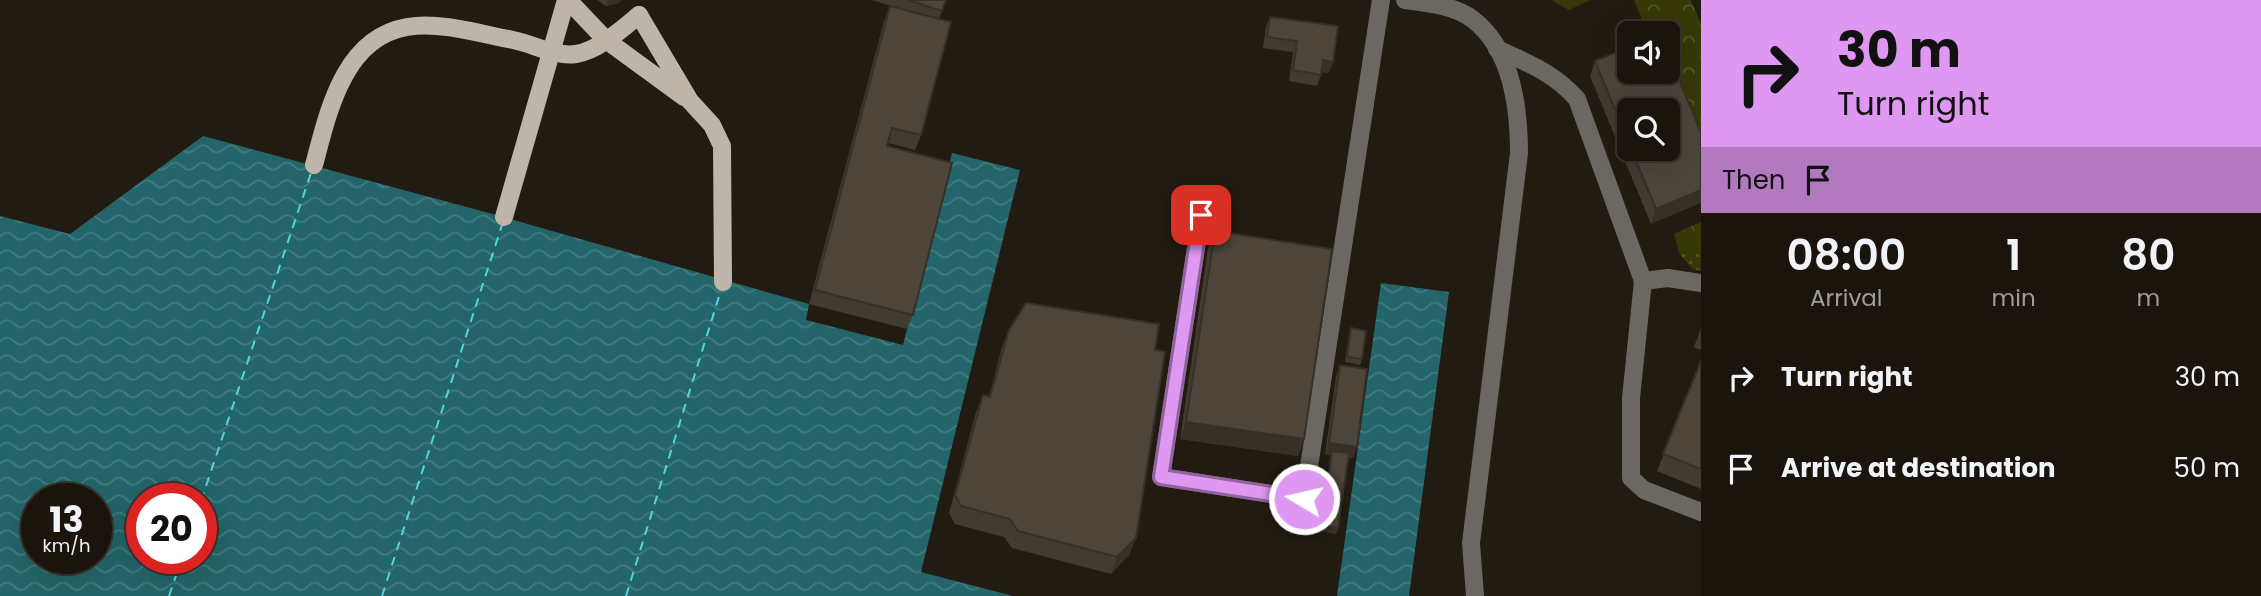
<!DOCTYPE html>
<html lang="en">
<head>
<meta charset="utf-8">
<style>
  :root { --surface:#1a140d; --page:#231d16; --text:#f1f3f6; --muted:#9f9e9d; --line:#38332e }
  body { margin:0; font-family:Poppins,sans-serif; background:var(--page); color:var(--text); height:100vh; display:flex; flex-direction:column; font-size:26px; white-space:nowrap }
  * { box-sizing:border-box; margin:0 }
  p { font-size:23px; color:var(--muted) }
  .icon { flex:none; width:38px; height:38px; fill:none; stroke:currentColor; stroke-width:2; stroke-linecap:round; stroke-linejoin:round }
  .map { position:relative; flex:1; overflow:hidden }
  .details { display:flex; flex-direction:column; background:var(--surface); width:560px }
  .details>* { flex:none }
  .banner { background:#df98f1; color:#111; overflow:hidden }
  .tools { position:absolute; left:1617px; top:21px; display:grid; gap:14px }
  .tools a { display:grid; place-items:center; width:63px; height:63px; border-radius:10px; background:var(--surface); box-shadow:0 7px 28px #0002,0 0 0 2px var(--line); font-size:35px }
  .speed { position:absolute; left:21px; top:483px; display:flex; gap:14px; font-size:35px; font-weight:700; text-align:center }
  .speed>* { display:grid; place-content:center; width:91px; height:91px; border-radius:50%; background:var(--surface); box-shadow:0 7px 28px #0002,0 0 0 2px var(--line); line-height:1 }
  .speed small { font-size:18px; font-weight:400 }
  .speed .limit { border:10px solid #d22; background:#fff; color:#111 }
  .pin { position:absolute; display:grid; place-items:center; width:60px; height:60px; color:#fff; margin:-30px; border-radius:14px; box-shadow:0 4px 10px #0006 }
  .me { position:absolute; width:77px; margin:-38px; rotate:279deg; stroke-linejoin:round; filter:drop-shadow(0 0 5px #0008) }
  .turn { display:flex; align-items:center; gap:24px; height:147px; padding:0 21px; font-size:32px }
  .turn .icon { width:91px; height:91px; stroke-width:2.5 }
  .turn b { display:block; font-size:49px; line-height:60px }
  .then { display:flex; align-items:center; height:66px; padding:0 21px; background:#0003; gap:14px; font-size:26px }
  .eta { display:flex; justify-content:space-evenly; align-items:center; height:119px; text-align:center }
  .eta b { font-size:42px; font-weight:600; line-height:49px }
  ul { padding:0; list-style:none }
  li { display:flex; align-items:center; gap:21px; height:91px; padding:0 21px }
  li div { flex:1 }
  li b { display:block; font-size:26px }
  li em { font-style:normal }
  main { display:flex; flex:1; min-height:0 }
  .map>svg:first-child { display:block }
  .grass { fill:url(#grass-dots) }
  .forest { fill:url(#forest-crowns) }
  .water { fill:url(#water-waves); fill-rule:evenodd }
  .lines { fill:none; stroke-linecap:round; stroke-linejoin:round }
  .ferry { stroke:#56d4de; stroke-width:2; stroke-dasharray:9 7; stroke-linecap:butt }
  .lane { stroke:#6b6762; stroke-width:18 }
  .primary { stroke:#bdb4aa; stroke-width:18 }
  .wall { fill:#423b32; fill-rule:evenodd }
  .shaded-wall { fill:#363029 }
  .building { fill:#4d453a; stroke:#363029; stroke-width:2 }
  .route-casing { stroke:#91639d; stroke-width:18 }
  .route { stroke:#df98f1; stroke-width:12 }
</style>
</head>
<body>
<main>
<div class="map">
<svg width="1701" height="596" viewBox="0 0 1701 596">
  <defs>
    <pattern id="grass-dots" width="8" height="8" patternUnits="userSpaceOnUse" patternTransform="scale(1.75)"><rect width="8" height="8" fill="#363807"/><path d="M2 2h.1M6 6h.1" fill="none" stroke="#53552b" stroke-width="1.8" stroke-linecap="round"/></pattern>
    <pattern id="forest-crowns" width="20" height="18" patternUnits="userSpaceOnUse" patternTransform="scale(1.75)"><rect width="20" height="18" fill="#363807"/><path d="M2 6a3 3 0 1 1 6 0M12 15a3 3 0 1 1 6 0" fill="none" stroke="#53552b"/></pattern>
    <pattern id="water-waves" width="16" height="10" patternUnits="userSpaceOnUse" patternTransform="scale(1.75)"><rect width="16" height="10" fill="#23656a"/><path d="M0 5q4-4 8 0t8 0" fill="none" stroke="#437b7f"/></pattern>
  </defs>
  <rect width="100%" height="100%" fill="#221b11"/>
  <!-- grass -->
  <polygon class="grass" points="1701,247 1701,271 1693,269 1680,255"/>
  <!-- forest -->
  <g class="forest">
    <polygon points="1551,0 1590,0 1569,10"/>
    <polygon points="1634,0 1691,0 1701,24 1701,160 1668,72 1668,33 1648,33"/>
    <polygon points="1701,222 1701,247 1680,255 1674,234"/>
  </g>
  <!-- water -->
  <g class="water">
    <path d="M203,136L489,213L809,304L806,320L903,345L952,153L1020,170L921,572L1013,596H0V216L70,234ZM37,499H96V558H37ZM142,499H201V558H142Z"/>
    <polygon points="1381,283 1449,292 1409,596 1337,596"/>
  </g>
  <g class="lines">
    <!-- ferry -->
    <g class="ferry">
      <polyline points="201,501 311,173"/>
      <polyline points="169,596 182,558"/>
      <polyline points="382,596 502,225"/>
      <polyline points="626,596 721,290"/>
    </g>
    <!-- lane -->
    <g class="lane">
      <path d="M1405,0C1426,3 1450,5 1468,16C1512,45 1519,106 1519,153L1471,543L1475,596"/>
      <path d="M1497,49C1528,63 1554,73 1577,99L1643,281L1668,278L1701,283"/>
      <polyline points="1201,215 1161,477 1304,499 1381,0"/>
      <polyline points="1643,281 1631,398 1631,478 1644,490 1701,512"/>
    </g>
    <!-- primary -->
    <g class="primary">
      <polyline points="568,0 606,40 684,97"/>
      <polyline points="639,15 690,101 712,125 722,146 723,282"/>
      <path d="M314,165C328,113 343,38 407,27C440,21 481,34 513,40C534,44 555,57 576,54C598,51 622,29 639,15"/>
      <polyline points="504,217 566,0"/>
    </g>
  </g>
  <!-- wall -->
  <g class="wall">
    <polygon points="597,0 621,0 619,3 606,6"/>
    <polygon points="872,0 946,0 939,19 921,135 915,150 888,143 887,146 913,315 907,329 809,304 884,21 890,6 894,7"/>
    <polygon points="1270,17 1329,73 1322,72 1317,86 1289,81 1293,52 1263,48 1266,27"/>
    <path d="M1595,61L1701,133L1651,224L1590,76ZM1629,110L1668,149H1629Z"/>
    <polygon points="1215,231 1304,439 1298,456 1180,439 1208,248"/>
    <polygon points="1351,328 1362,359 1360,365 1345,362 1349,334"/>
    <polygon points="1701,328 1701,350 1694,347"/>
    <polygon points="1009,330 1155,350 1136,538 1129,555 1111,574 1012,548 1004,537 955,524 949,513 976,412 983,395 989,397 1002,347"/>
    <polygon points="1701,361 1701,489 1657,471"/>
    <polygon points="1340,365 1353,458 1348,457 1336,534 1320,531 1331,455 1325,454 1336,376"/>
  </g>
  <!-- shaded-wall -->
  <g class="shaded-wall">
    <polygon points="608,0 621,0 619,3 606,6"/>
    <polygon points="1323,60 1333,62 1329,73 1319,71"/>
    <polygon points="1701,190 1701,203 1651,224 1656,209"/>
    <polygon points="1186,422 1304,439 1298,456 1180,439"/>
    <polygon points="1329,443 1357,447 1353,458 1332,455 1332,451 1331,455 1325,454"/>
    <polygon points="1322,525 1338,528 1336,534 1320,531"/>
    <polygon points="1136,538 1129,555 1111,574 1117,557"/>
  </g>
  <!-- building -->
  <g class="building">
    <polygon points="909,0 946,0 942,11"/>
    <polygon points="890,6 951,22 921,135 892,128 887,146 952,163 913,315 815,290"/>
    <polygon points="1270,17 1338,26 1333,62 1323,60 1321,75 1293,70 1297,41 1267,37"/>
    <polygon points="1629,47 1629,72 1668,72 1668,53 1701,133 1701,190 1656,209 1631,149 1668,149 1668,110 1629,110 1629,144 1595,61"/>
    <polygon points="1215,231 1332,249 1304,439 1186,422"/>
    <polygon points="1026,303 1159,324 1155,350 1165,352 1136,538 1117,557 1018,531 1010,519 961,506 955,495 983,395 990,397 1009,330"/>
    <polygon points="1351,328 1366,331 1362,359 1347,357"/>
    <polygon points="1701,361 1701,469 1663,454"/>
    <polygon points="1340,365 1367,369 1357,447 1329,443"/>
    <polygon points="1332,451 1349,453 1338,528 1322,525"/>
  </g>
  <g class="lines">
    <!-- route casing -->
    <g class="route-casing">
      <polyline id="route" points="1201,215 1161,477 1304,499"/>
    </g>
    <!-- route -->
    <use href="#route" class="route"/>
  </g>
</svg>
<div class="tools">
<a><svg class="icon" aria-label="sound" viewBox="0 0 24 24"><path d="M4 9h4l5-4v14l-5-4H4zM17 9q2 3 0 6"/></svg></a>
<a><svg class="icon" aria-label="search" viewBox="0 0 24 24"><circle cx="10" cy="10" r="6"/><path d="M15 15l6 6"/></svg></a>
</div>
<div class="speed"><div>13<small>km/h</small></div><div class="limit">20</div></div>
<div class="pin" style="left:1201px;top:215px;background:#d93025"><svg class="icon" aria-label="arrive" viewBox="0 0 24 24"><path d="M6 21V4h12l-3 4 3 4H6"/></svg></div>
<svg class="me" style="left:1304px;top:499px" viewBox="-20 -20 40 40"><circle r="17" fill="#df98f1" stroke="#fff" stroke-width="3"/><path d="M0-11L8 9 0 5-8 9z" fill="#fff"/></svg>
</div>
<section class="details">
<div class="banner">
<div class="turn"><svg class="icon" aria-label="right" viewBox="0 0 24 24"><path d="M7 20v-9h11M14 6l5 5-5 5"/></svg><div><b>30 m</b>Turn right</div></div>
<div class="then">Then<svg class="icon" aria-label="arrive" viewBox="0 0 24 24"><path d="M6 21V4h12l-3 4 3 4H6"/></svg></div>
</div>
<div class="eta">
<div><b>08:00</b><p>Arrival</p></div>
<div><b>1</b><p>min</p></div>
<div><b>80</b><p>m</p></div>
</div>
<ul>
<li><svg class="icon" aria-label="right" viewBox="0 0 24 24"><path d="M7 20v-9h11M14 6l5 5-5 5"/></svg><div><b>Turn right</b></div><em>30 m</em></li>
<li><svg class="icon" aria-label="arrive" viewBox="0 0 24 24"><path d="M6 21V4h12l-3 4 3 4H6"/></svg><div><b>Arrive at destination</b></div><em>50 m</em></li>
</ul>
</section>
</main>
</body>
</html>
